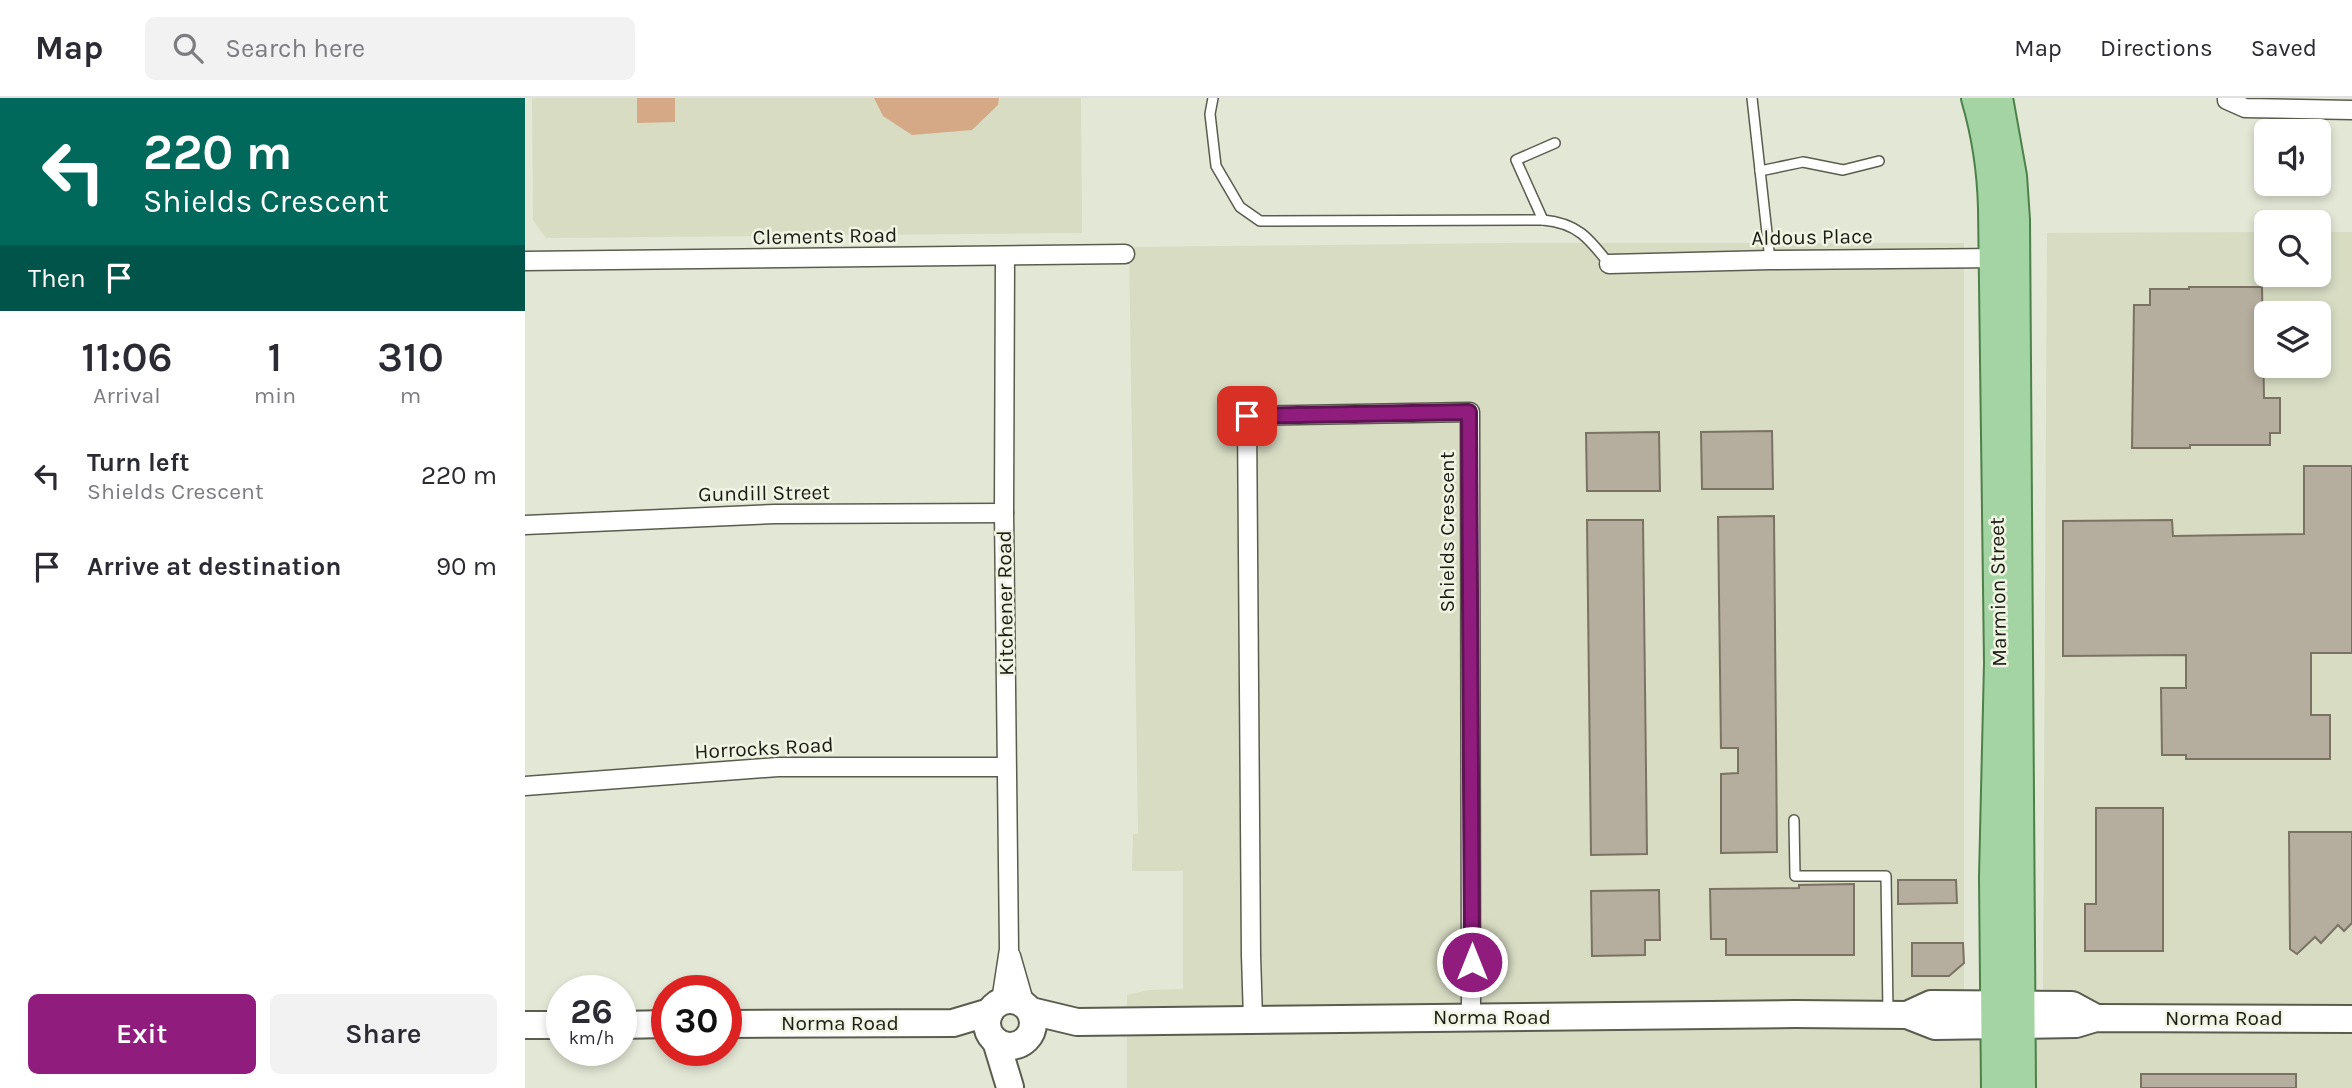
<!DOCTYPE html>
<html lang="en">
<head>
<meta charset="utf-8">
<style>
  :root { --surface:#fff; --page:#f2f2f3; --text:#2b2b33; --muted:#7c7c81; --line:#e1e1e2; --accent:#901d7e }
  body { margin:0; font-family:Karla,sans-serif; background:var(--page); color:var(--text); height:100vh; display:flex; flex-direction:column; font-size:26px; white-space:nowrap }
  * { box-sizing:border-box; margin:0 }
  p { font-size:23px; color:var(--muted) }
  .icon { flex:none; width:38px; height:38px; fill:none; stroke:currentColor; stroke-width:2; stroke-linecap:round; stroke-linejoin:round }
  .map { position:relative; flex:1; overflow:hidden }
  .panel { display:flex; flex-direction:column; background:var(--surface); width:525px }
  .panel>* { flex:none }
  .guide { background:#00695c; color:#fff; overflow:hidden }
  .buttons { position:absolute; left:1729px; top:21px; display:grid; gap:14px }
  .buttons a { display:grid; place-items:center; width:77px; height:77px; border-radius:10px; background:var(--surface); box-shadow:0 4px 10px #0003; font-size:35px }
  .speed { position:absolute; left:21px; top:877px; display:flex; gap:14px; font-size:35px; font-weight:700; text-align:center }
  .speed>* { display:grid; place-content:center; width:91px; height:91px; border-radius:50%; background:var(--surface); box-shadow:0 4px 10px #0003; line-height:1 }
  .speed small { font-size:18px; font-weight:400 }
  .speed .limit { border:10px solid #d22; background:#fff; color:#111 }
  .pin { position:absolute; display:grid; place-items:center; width:60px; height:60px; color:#fff; margin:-30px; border-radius:14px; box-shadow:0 4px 10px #0006 }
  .me { position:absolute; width:77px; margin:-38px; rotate:0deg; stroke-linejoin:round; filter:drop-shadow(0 0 5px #0008) }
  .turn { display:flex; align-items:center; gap:24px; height:147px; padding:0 28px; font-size:32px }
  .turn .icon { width:91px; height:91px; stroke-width:2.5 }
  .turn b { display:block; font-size:49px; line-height:60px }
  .then { display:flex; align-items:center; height:66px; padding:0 28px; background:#0003; gap:14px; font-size:26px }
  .eta { display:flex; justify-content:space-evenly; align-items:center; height:119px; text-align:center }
  .eta b { font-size:42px; font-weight:600; line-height:49px }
  .button { display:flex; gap:14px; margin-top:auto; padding:14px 28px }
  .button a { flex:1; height:80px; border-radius:10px; background:var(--accent); color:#fff; font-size:28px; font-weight:600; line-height:80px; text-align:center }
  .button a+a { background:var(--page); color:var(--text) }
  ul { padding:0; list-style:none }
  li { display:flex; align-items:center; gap:21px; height:91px; padding:0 28px }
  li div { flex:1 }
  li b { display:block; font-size:26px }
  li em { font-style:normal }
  header { display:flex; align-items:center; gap:42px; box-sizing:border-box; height:98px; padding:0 35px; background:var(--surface); border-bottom:2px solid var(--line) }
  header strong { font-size:33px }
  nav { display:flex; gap:38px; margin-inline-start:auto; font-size:24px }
  .search { width:490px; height:63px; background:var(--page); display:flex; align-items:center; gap:18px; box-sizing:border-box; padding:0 24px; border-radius:10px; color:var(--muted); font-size:26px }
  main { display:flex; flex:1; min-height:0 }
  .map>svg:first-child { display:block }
  .built { fill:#d7dcc3; fill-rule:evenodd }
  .green { fill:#d5a986 }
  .building { fill:#b5ae9e; stroke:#7a7364; stroke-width:2 }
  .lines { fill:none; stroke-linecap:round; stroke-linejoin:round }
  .lane-casing { stroke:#5a5d4e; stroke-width:12 }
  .street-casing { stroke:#5a5d4e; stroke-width:21 }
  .secondary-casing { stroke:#5a5d4e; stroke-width:30 }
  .primary-casing { stroke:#4c814a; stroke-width:32 }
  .lane { stroke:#fff; stroke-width:9 }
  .street { stroke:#fff; stroke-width:18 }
  .secondary { stroke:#fff; stroke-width:26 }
  .primary { stroke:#a4d4a3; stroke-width:28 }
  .route-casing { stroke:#5e1352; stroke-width:18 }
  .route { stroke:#901d7e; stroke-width:12 }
  .labels { text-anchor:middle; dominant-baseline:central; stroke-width:5; stroke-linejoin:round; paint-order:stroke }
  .street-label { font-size:21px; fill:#1b1c16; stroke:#f0f4e2 }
</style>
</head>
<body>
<header>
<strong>Map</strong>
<div class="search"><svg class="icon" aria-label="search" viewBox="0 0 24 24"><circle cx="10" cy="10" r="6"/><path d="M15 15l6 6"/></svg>Search here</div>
<nav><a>Map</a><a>Directions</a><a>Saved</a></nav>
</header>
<main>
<section class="panel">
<div class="guide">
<div class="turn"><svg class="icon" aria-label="left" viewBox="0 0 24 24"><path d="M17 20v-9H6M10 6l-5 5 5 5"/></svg><div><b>220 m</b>Shields Crescent</div></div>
<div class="then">Then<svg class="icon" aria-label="arrive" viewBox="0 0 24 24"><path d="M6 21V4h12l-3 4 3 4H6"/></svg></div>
</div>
<div class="eta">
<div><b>11:06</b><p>Arrival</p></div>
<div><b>1</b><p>min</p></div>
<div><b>310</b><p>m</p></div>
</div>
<ul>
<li><svg class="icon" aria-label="left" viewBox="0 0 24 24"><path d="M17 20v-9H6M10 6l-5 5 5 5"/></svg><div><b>Turn left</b><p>Shields Crescent</p></div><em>220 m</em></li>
<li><svg class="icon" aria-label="arrive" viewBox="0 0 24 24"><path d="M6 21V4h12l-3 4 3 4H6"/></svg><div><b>Arrive at destination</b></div><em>90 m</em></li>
</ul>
<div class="button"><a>Exit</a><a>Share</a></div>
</section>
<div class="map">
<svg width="1827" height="990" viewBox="0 0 1827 990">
  <rect width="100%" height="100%" fill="#e3e7d5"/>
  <!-- built -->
  <g class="built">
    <polygon points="7,0 556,0 557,135 21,140 8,122"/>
    <path d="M1741,134V177H1794V134H1827V990H602V897L624,892L658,891V773H607L608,736H613L604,149L990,145H1439V902L1518,896L1522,135ZM1741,215H1794V268H1741Z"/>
  </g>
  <!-- green -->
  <g class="green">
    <polygon points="112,0 150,0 150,24 112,25"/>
    <polygon points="349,0 474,0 473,7 447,32 387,37 358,18"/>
  </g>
  <!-- building -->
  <g class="building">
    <polygon points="1664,189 1737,189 1739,300 1755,300 1755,335 1745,335 1745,347 1665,347 1665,350 1607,350 1609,207 1625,207 1625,191 1664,191"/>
    <polygon points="1247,333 1248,391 1177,391 1176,334"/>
    <polygon points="1134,334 1135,393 1062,393 1061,335"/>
    <polygon points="1779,368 1827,368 1827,555 1786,555 1786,617 1805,617 1805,661 1661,661 1661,657 1637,657 1636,590 1661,590 1661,557 1538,558 1538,423 1647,422 1648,438 1779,436"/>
    <polygon points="1249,418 1252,754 1196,755 1196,676 1213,675 1213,650 1196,650 1193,419"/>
    <polygon points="1062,422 1118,422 1122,756 1066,757"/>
    <polygon points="1571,710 1638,710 1638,853 1560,853 1560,806 1571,806"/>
    <polygon points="1764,734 1827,734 1827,825 1819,833 1813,827 1796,845 1790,839 1772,856 1765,851"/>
    <polygon points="1373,782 1431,782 1432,805 1373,806"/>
    <polygon points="1329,786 1329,857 1201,857 1201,841 1186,841 1185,791 1274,790 1274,787"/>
    <polygon points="1134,792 1135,842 1120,842 1120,857 1067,858 1066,793"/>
    <polygon points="1387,845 1438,845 1439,865 1424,878 1387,878"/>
    <rect x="1616" y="976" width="155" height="14"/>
  </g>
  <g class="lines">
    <!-- lane casing -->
    <g class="lane-casing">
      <g id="lane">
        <path d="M688,0L685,16L691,68L715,109L735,123L1018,122C1052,125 1064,140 1084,166"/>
        <polyline points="1227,0 1245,162"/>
        <polyline points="1235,73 1278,64 1318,72 1354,63"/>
        <polyline points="1018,122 991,62 1030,45"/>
        <polyline points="1269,722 1270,778 1361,778 1363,915"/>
      </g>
    </g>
    <!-- street casing -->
    <g class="street-casing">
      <g id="street">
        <polyline points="1702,0 1702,2 1720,10 1827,12"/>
        <polyline points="0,163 600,156"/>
        <polyline points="1084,166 1245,162 1476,160"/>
        <polyline points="0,427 250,416 479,415"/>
        <polyline points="0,688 253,669 481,669"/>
        <polyline points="486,858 500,907"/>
        <polyline points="476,903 484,851 479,415 480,159"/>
        <polyline points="728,921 726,857 722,318 945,314 946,918"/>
      </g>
    </g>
    <!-- secondary casing -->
    <g class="secondary-casing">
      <g id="secondary">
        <circle cx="485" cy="925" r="23"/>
        <polyline points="506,913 552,924 1270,916 1382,917 1410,928 1551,926 1571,920 1827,921"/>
        <polyline points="1382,917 1406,906 1547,907 1571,920"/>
        <polyline points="201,926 428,925 465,914"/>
        <polyline points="0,927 37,927"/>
        <polyline points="96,927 142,926"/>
        <polyline points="471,943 485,989"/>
      </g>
    </g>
    <!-- primary casing -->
    <g class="primary-casing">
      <g id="primary">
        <path d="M1451,0C1462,37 1467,71 1468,110L1474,565L1469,779L1471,990"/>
        <polyline points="1473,0 1487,78 1490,122 1496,990"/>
      </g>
    </g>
    <!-- lane -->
    <use href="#lane" class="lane"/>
    <!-- street -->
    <use href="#street" class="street"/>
    <!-- secondary -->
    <use href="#secondary" class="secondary"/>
    <!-- primary -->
    <use href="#primary" class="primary"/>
  </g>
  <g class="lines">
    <!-- route casing -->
    <g class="route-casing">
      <polyline id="route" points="722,318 944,314 947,864"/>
    </g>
    <!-- route -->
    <use href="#route" class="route"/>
  </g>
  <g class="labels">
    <!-- street labels -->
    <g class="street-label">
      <text transform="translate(300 138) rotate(-1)">Clements Road</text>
      <text transform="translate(1287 139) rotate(-1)">Aldous Place</text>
      <text transform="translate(239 395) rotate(-1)">Gundill Street</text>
      <text transform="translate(922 434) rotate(-90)">Shields Crescent</text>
      <text transform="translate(1473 494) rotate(-91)">Marmion Street</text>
      <text transform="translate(480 505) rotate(-91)">Kitchener Road</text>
      <text transform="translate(239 650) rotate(-3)">Horrocks Road</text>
      <text x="967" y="919">Norma Road</text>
      <text x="1699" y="920">Norma Road</text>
      <text x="315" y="925">Norma Road</text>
    </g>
  </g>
</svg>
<div class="buttons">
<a><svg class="icon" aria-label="sound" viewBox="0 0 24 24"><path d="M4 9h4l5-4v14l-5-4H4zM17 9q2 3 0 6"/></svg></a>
<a><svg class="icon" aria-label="search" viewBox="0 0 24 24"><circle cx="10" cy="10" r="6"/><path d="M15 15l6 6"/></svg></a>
<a><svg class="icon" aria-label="layers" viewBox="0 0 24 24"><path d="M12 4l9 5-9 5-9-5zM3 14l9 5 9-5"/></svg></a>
</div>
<div class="speed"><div>26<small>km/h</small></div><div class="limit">30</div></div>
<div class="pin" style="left:722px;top:318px;background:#d93025"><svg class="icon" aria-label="arrive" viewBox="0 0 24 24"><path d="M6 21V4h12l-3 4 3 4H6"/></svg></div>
<svg class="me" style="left:947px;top:864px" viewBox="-20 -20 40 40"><circle r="17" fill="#901d7e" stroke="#fff" stroke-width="3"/><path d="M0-11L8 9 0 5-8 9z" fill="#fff"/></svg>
</div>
</main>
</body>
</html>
